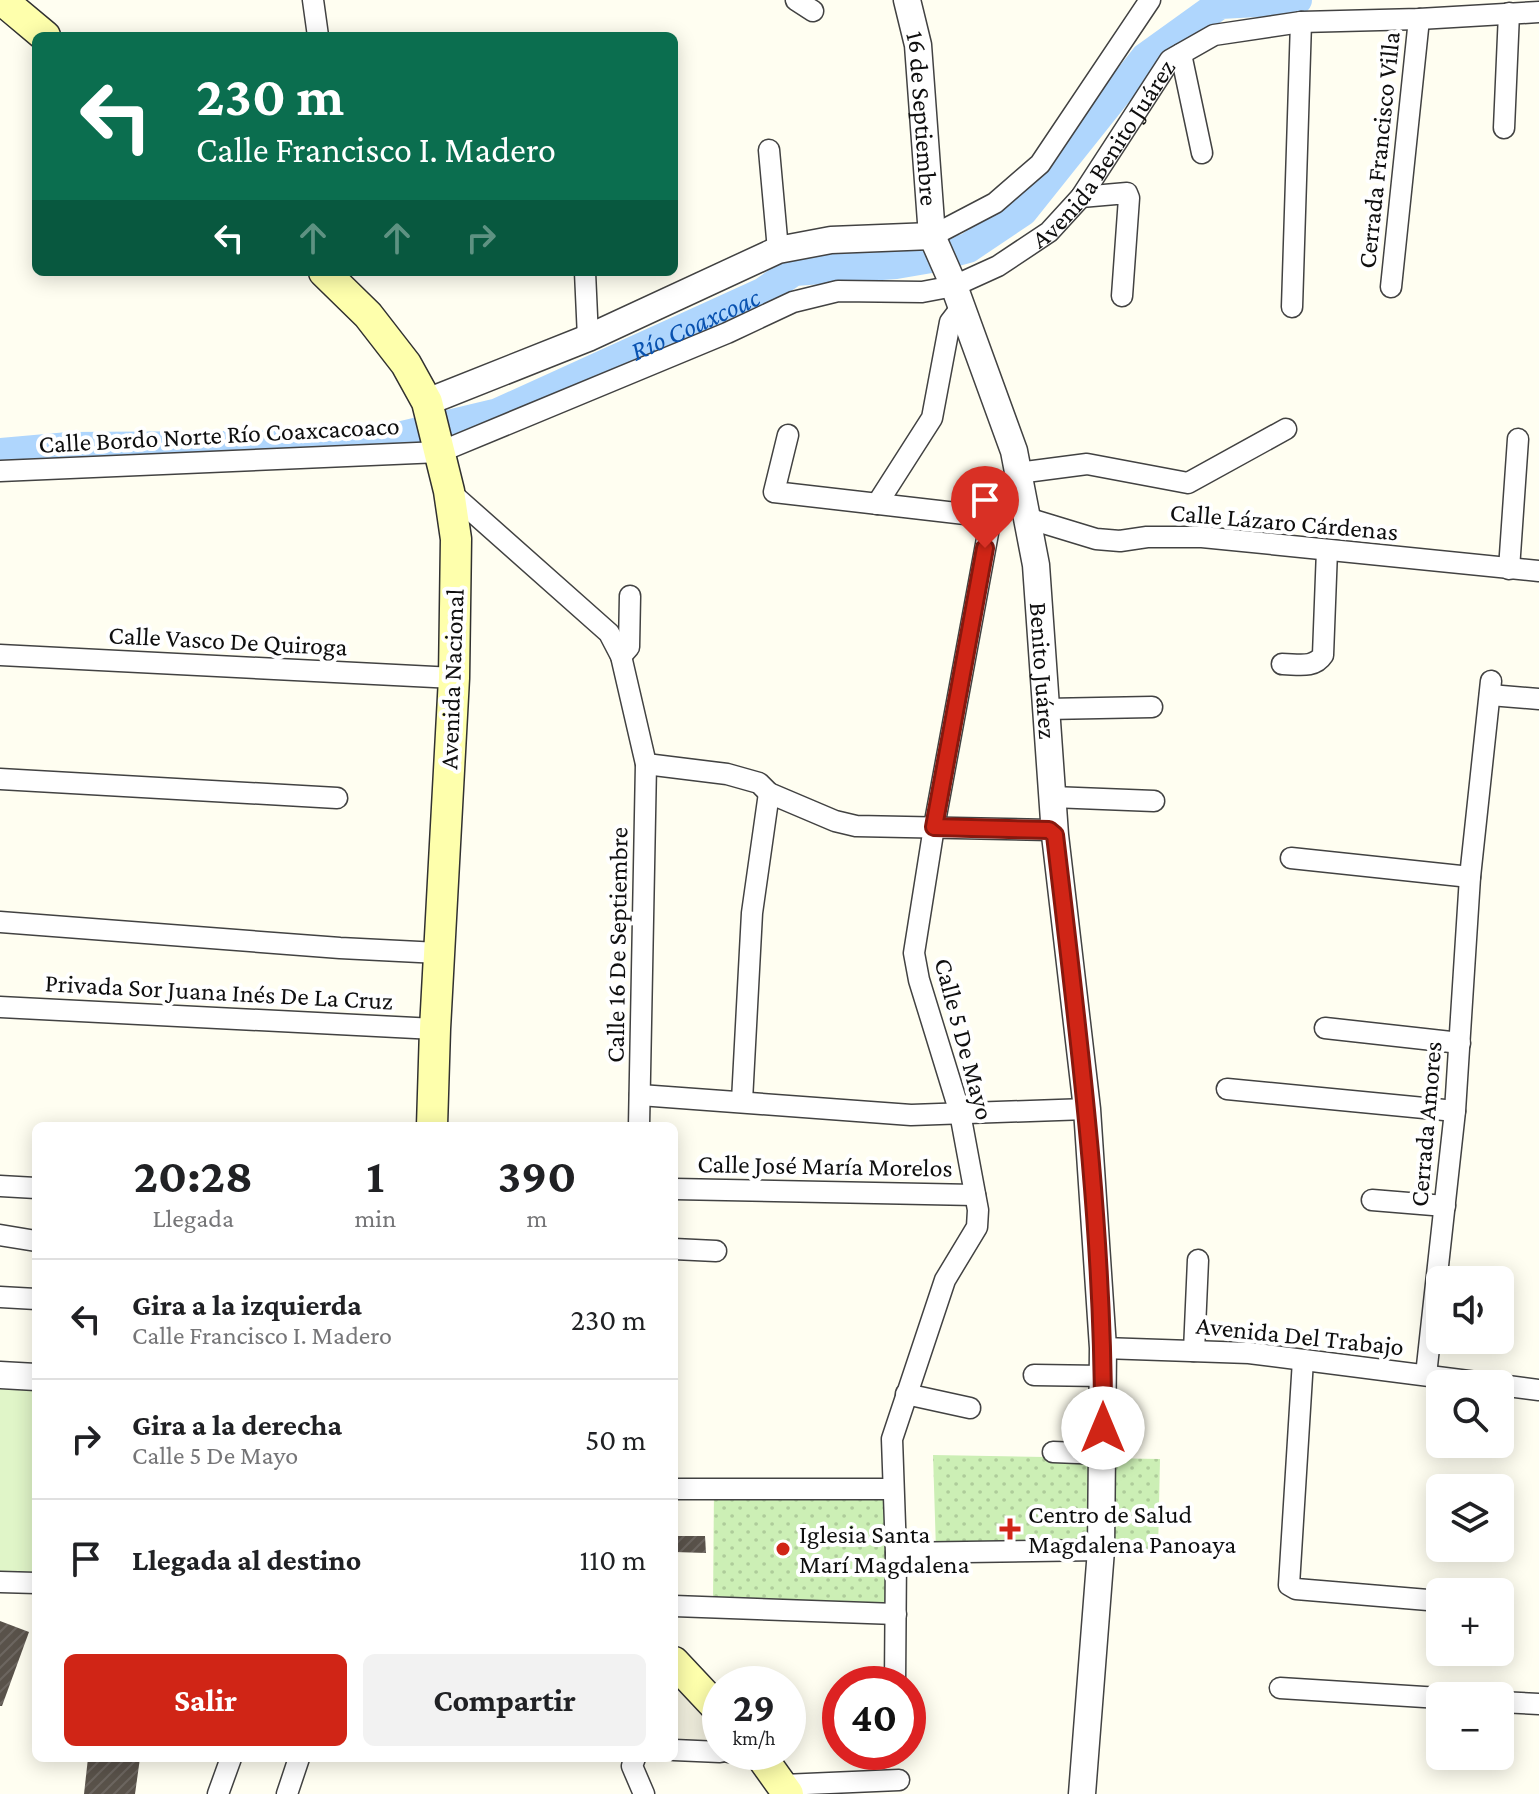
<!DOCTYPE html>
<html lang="es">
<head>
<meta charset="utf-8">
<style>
  :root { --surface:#fff; --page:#f2f2f2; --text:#202124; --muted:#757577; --line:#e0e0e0; --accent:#d02516 }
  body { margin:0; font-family:"Crimson Pro",serif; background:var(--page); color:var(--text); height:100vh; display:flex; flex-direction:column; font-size:30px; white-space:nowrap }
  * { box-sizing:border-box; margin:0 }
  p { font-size:26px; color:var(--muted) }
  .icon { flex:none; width:44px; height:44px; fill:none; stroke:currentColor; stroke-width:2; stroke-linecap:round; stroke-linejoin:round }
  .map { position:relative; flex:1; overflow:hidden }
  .sheet { position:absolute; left:32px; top:1122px; width:646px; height:640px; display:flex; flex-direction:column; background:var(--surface); border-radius:12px; box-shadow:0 4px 20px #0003 }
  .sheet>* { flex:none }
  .hud { position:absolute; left:32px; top:32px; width:646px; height:244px; border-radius:12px; box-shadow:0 4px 20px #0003; background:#0b6e4f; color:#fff; overflow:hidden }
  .tools { position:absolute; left:1426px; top:1266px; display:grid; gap:16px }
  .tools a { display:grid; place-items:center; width:88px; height:88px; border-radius:12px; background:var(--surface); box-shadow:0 4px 20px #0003; font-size:40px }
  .speed { position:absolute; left:702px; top:1666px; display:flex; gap:16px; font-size:40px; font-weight:700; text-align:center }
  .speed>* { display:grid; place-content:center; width:104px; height:104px; border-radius:50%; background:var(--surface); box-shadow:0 4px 20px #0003; line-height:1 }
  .speed small { font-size:20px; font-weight:400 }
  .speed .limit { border:12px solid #d22; background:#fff; color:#111 }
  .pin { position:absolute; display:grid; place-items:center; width:68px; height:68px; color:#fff; margin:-82px -34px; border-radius:50% 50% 50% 0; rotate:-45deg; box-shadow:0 0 8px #0007 }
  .pin .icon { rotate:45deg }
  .me { position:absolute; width:88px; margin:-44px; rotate:0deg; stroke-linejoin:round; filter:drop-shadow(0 0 6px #0008) }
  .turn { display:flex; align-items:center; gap:28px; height:168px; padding:0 32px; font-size:36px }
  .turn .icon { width:104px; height:104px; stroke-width:2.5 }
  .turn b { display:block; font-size:56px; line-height:68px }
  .lanes { display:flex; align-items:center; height:76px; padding:0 32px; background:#0003; justify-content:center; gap:40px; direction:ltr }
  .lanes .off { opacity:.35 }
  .eta { display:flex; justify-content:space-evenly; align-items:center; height:136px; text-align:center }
  .eta b { font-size:48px; font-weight:700; line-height:56px }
  .primary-button { display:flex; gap:16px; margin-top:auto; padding:16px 32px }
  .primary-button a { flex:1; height:92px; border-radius:12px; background:var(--accent); color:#fff; font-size:32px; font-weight:700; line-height:92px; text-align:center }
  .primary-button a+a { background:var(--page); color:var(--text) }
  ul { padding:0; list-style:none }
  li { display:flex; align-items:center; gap:24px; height:120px; padding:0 32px; border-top:2px solid var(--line) }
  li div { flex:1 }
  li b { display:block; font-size:30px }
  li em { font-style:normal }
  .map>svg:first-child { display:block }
  .park { fill:url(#park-dots) }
  .pitch { fill:#e0f5c8 }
  .plaza { fill:#f1efde }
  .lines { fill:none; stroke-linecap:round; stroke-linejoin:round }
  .river { stroke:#afd6fd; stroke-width:30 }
  .building { fill:url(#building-hatch) }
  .minor-casing { stroke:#424242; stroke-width:23 }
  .tertiary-casing { stroke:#424242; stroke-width:29 }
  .secondary-casing { stroke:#313131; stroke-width:33 }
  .minor { stroke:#fff; stroke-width:20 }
  .tertiary { stroke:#fff; stroke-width:26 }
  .secondary { stroke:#feffac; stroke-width:30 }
  .route-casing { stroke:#87180e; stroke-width:20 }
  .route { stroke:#d02516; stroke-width:14 }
  .poi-dot { fill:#d02516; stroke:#fff; stroke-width:3 }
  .labels { text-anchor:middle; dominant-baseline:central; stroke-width:8; stroke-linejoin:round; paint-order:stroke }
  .street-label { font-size:26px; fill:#0f0f0f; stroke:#fff }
  .poi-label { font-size:26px; fill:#0f0f0f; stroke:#fff; text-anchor:start }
  .water-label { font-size:28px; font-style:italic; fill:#0952b0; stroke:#fff }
</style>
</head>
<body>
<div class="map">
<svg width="1539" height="1794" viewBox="0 0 1539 1794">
  <defs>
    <pattern id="park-dots" width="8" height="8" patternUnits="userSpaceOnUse" patternTransform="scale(2)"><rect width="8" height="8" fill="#ccefb5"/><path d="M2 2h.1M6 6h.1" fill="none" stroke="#aecc9a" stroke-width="1.8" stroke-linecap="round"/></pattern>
    <pattern id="building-hatch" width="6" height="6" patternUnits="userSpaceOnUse" patternTransform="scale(2)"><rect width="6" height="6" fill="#59524a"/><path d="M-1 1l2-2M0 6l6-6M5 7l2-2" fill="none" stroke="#6c6660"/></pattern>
  </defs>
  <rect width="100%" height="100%" fill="#fffef1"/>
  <!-- park -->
  <g class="park">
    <polygon points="933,1455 1160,1459 1158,1552 936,1551"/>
    <polygon points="714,1489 892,1493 892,1608 713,1602"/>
  </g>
  <!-- pitch -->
  <polygon class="pitch" points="0,1388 36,1390 36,1581 0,1580"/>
  <!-- plaza -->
  <polygon class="plaza" points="674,1676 720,1724 720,1746 674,1746"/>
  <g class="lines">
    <!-- river -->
    <path class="river" id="s1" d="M0,453L69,447L364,445L498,413L762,293L794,271L896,264L931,258L968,248L1023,211L1145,58L1220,4L1297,0"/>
  </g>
  <!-- building -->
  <g class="building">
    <polygon points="674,1536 705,1536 706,1553 674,1552"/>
    <polygon points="0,1621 29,1632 2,1706 0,1706"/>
    <polygon points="88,1758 140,1758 135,1794 84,1794"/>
  </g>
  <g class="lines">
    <!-- minor casing -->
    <g class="minor-casing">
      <g id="minor">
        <polyline points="313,0 318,36"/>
        <polyline points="796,0 813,11"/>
        <polyline points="1181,54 1202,153"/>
        <polyline points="1504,128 1509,13"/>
        <polyline points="769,150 778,250"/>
        <polyline points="1081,197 1127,193 1129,198 1122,296"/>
        <polyline points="932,236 995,203 1040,164 1150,0"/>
        <polyline points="585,272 588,338"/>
        <polyline points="1391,287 1419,19"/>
        <polyline points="1292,307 1301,22"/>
        <polyline points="788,435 774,492 991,517"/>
        <path id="s2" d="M0,471L440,452L727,333L793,302L838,291L922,292L954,286L998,266L1049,232L1081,197L1170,60L1214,35L1301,22L1419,19L1539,12"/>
        <polyline points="1018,473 1087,464 1188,483 1286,429"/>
        <polyline points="449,491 609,633 621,656 646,764 639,1126"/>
        <polyline points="877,504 932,418 950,322 960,309"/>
        <polyline points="1027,518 1096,539 1120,541 1147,537 1202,537 1539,571"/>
        <polyline points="1509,569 1518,439"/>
        <polyline points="0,655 454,678"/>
        <polyline points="621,656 629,647 630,596"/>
        <path d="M1282,664C1297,664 1314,669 1323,655L1327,550"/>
        <polyline points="1490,695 1539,699"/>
        <polyline points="1046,709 1152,707"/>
        <polyline points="646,764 727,774 759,783 769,793 835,821 856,826 1049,830 1055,835"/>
        <polyline points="0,779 337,798"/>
        <polyline points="1052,797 1154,801"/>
        <polyline points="1291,858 1470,877"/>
        <polyline points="0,922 340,948 439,953"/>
        <polyline points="0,1007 435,1029"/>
        <polyline points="1325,1028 1460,1043"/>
        <polyline points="1227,1089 1455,1111"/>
        <polyline points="640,1095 911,1115 1087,1109"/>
        <polyline points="742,1101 752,913 769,793"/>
        <polyline points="0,1186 36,1188"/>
        <polyline points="674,1189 975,1195"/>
        <polyline points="1372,1200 1445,1206"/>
        <polyline points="0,1235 36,1241"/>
        <polyline points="674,1249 716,1251"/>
        <polyline points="0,1297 36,1299"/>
        <polyline points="1103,1348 1249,1353 1492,1384"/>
        <polyline points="1194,1351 1198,1260"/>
        <polyline points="1303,1360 1289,1585 1296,1589 1440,1601"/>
        <polyline points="1034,1375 1103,1376"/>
        <polyline points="1426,1375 1455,1111 1470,877 1491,681"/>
        <polyline points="1500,1385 1539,1390"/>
        <polyline points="906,1394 970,1408"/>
        <polyline points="1053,1452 1103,1454"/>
        <polyline points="674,1489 893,1489"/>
        <polyline points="896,1553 1101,1550"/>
        <polyline points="0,1582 36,1583"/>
        <polyline points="674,1606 896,1614"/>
        <polyline points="895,1684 896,1553 892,1439 945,1280 977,1227 978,1210 960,1113 919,980 914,953 934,827 991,517 1003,506 1023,499"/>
        <polyline points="1280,1688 1440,1698"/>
        <polyline points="1500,1702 1539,1704"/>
        <polyline points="674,1750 720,1752"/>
        <polyline points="728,1752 758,1753"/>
        <polyline points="635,1758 632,1766 644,1794"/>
        <polyline points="783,1785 899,1780"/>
        <polyline points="218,1794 231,1758"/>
        <polyline points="287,1794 299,1758"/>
      </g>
    </g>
    <!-- tertiary casing -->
    <g class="tertiary-casing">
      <g id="tertiary">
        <path id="s3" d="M907,0L918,45L932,236L954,286L1014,451L1036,565L1055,835L1087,1109L1103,1348L1101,1550L1082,1794"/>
        <polyline points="427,402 588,338 778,250 831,240 932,236"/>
        <polyline points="0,1375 36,1377"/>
      </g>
    </g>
    <!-- secondary casing -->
    <g class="secondary-casing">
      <g id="secondary">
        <polyline points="2,0 45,36"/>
        <polyline points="324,272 368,315 406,364 427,402 449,491 456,539 454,678 435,1029 432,1126"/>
        <polyline points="674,1662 720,1711"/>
        <polyline points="758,1752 788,1794"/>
      </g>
    </g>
    <!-- minor -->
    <use href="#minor" class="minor"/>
    <!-- tertiary -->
    <use href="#tertiary" class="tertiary"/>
    <!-- secondary -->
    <use href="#secondary" class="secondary"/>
  </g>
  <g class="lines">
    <!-- route casing -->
    <g class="route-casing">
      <path id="route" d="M985,548L934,827L1049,830L1055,835C1078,1032 1104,1229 1103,1428"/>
    </g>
    <!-- route -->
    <use href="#route" class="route"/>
  </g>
  <!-- markers -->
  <g class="poi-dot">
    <path d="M1006 1517h8v8h8v8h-8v8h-8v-8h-8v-8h8z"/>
    <circle cx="783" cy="1549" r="8"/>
  </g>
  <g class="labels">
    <!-- street labels -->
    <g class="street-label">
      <text stroke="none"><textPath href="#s3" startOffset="120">16 de Septiembre</textPath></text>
      <text transform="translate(1379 150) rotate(-84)">Cerrada Francisco Villa</text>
      <text stroke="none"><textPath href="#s2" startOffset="1192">Avenida Benito Juárez</textPath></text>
      <text transform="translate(219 435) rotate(-3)">Calle Bordo Norte Río Coaxcacoaco</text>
      <text transform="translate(1284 522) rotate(5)">Calle Lázaro Cárdenas</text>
      <text transform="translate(228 641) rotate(3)">Calle Vasco De Quiroga</text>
      <text stroke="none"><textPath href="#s3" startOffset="690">Benito Juárez</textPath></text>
      <text transform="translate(452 679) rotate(-88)">Avenida Nacional</text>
      <text transform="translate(617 945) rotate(-89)">Calle 16 De Septiembre</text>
      <text transform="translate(219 992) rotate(3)">Privada Sor Juana Inés De La Cruz</text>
      <text transform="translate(964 1039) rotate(75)">Calle 5 De Mayo</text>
      <text transform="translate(1426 1124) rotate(-85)">Cerrada Amores</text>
      <text transform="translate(825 1166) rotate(1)">Calle José María Morelos</text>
      <text transform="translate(1300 1336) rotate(6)">Avenida Del Trabajo</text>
    </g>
    <!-- poi labels -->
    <g class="poi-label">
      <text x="1028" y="1514">Centro de Salud<tspan x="1028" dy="30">Magdalena Panoaya</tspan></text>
      <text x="799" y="1534">Iglesia Santa<tspan x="799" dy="30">Marí Magdalena</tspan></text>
    </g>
    <!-- water labels -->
    <g class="water-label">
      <text stroke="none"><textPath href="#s1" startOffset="718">Río Coaxcoac</textPath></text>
    </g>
  </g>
</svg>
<div class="tools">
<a><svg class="icon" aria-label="sound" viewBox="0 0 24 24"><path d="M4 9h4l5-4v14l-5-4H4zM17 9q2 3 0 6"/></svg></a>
<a><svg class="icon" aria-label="search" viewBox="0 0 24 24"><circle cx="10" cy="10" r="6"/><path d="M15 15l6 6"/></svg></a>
<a><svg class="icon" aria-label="layers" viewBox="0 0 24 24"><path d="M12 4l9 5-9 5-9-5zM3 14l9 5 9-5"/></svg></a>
<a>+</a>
<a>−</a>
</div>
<div class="speed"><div>29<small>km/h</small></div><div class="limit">40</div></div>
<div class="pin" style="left:985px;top:548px;background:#d93025"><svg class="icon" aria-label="arrive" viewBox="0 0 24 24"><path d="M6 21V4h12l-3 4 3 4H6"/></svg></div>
<svg class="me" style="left:1103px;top:1428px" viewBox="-20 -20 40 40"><circle r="19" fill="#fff"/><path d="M0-13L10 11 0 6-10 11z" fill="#d02516"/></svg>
<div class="hud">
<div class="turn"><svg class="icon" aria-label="left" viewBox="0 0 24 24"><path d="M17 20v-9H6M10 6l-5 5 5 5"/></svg><div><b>230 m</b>Calle Francisco I. Madero</div></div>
<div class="lanes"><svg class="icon" aria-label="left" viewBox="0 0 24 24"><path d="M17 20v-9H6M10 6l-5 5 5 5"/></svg><svg class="icon off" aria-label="ahead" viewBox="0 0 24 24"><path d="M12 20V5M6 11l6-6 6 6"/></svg><svg class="icon off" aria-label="ahead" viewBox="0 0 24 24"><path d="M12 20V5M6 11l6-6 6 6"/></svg><svg class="icon off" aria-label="right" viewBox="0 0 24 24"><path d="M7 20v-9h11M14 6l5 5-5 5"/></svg></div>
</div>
<section class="sheet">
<div class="eta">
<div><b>20:28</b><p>Llegada</p></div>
<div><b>1</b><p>min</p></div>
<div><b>390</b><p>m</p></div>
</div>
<ul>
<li><svg class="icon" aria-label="left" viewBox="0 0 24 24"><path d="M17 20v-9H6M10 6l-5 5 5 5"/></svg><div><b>Gira a la izquierda</b><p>Calle Francisco I. Madero</p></div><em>230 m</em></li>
<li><svg class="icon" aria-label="right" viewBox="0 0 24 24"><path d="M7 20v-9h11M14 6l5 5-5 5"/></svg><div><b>Gira a la derecha</b><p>Calle 5 De Mayo</p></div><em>50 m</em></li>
<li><svg class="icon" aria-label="arrive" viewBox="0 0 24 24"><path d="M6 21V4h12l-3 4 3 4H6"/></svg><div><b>Llegada al destino</b></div><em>110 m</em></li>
</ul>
<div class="primary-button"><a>Salir</a><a>Compartir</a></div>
</section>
</div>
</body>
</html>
